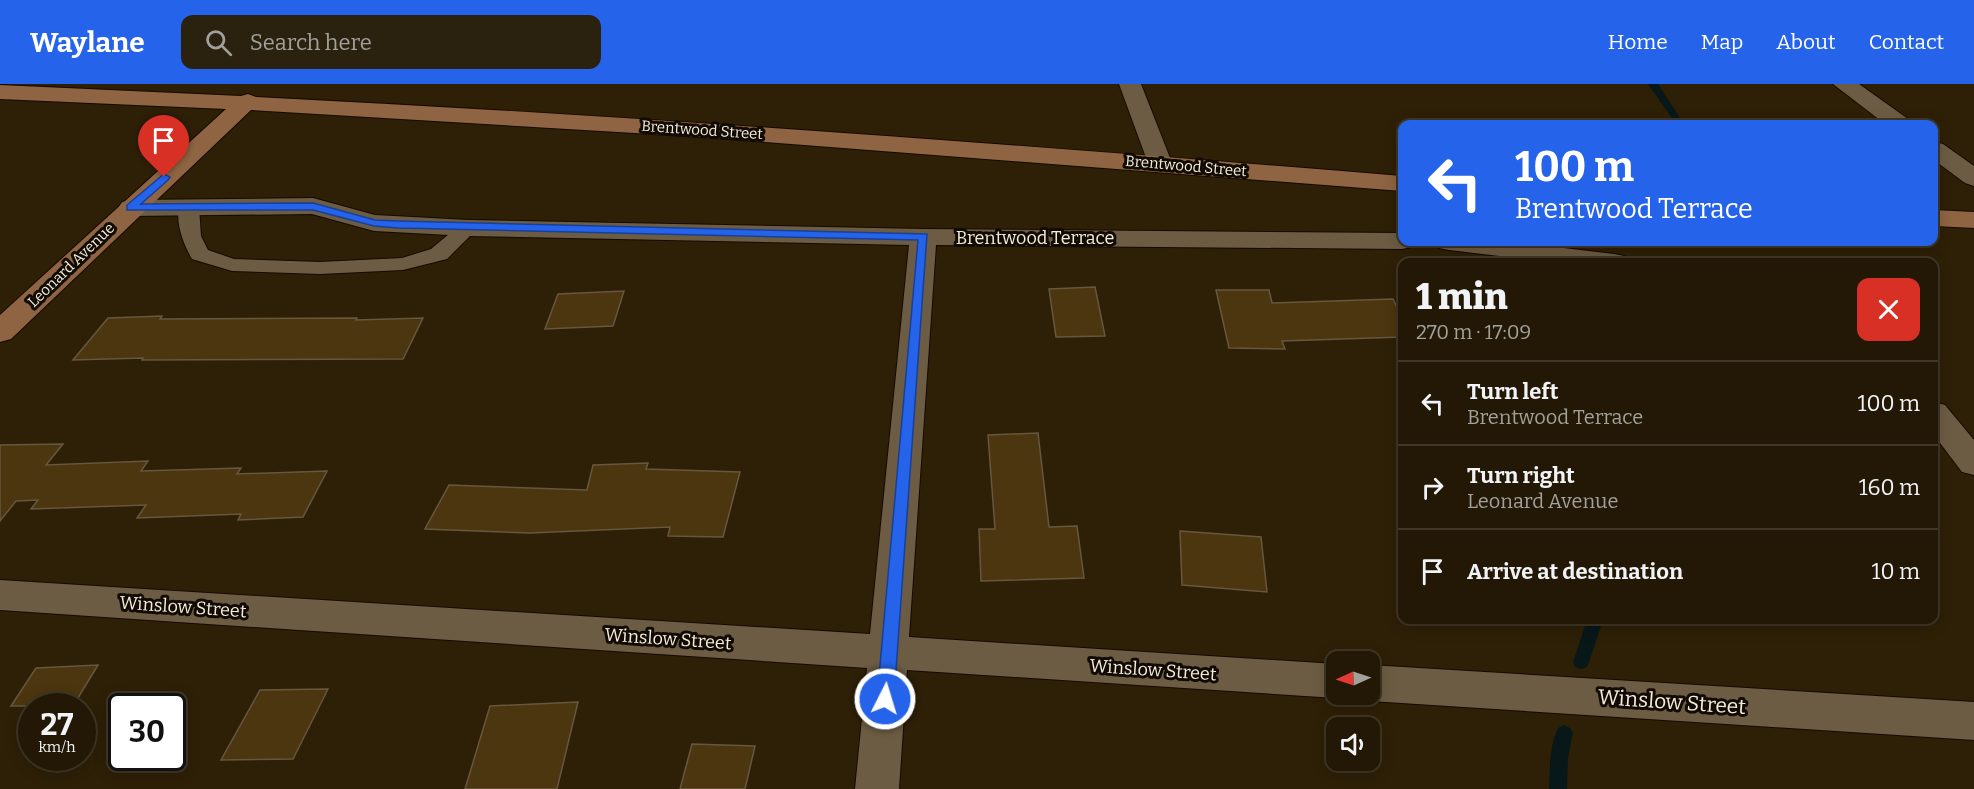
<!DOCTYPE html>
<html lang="en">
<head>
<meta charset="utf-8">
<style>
  :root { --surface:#221805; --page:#2a210f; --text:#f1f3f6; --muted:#a2a09a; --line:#3f3727; --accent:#2563eb }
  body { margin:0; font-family:Bitter,serif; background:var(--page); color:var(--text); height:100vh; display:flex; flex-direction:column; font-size:22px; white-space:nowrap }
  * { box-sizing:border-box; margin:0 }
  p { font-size:20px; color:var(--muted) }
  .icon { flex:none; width:33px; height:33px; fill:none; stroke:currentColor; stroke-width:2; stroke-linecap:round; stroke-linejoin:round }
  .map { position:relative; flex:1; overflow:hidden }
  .panel { position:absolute; left:1398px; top:174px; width:540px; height:366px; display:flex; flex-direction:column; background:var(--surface); border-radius:12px; box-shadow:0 3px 15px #0003,0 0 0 2px var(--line) }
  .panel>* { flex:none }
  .top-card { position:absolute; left:1398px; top:36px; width:540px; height:126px; border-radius:12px; box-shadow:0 3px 15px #0003,0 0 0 2px var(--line); background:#2563eb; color:#fff; overflow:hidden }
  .needle { width:39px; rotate:267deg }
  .fabs { position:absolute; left:1326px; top:567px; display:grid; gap:12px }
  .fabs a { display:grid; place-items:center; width:54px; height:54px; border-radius:12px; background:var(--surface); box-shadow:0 3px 15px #0003,0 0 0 2px var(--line); font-size:30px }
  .speed { position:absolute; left:18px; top:609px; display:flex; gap:12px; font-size:30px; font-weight:700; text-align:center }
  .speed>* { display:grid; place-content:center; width:78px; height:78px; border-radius:50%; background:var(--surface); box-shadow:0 3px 15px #0003,0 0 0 2px var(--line); line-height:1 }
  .speed small { font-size:15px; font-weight:400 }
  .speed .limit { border:3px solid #111; border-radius:9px; background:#fff; color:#111 }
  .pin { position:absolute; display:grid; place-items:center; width:51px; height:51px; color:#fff; margin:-62px -26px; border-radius:50% 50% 50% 0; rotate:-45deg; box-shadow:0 0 6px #0007 }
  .pin .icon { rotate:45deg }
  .me { position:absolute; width:66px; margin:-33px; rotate:5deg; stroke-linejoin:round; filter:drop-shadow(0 0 4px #0008) }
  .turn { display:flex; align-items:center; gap:21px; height:126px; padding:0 18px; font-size:27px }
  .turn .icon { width:78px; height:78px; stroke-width:2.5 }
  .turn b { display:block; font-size:42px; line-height:51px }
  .round { display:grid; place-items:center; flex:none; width:63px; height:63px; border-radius:12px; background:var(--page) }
  .overview { display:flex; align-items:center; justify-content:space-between; height:102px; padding:0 18px }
  h1 { font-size:36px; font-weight:800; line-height:45px }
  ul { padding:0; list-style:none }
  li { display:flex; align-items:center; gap:18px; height:84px; padding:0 18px; border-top:2px solid var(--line) }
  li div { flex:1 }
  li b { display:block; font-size:22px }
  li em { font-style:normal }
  header { display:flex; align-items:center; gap:36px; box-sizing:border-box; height:84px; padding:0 30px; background:var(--accent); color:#fff }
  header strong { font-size:28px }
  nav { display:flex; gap:33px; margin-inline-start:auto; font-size:21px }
  .search { width:420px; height:54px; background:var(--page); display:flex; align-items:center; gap:15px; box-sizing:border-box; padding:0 21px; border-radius:12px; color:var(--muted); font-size:22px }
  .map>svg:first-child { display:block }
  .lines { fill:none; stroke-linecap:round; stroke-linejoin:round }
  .stream { fill:#081717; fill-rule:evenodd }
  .building { fill:#4b3610; stroke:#67573e; stroke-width:1.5 }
  .lane-casing { stroke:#160900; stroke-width:2 }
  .street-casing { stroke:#160900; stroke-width:2 }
  .secondary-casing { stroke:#160900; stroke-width:2 }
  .lane { fill:#6c5c43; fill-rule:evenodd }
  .street { fill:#6c5c43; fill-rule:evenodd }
  .secondary { fill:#8e6442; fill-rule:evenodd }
  .route { fill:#2563eb; stroke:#184099; stroke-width:1.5 }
  .labels { text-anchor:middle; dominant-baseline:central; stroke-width:6; stroke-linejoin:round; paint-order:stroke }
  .far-street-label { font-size:15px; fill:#f4ebdc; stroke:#110b03 }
  .street-label { font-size:18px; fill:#f4ebdc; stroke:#110b03 }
  .near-street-label { font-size:21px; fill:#f4ebdc; stroke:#110b03 }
</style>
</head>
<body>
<header>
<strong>Waylane</strong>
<div class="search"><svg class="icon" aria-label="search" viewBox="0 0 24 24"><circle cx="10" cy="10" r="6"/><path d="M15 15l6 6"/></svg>Search here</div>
<nav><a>Home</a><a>Map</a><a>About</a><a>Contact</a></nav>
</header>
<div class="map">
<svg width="1974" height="705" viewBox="0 0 1974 705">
  <rect width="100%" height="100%" fill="#2e2007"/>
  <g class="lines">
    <!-- stream -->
    <g class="stream">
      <polygon points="1648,0 1658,0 1684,40 1676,40"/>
      <polygon points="1587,536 1603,536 1589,578 1587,583 1581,585 1575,583 1573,578"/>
      <path d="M1564,641L1570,644L1573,649L1568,673L1567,705H1549C1550,685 1549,663 1558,644Z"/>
    </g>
  </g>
  <!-- building -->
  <g class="building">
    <polygon points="1095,203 1105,252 1056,253 1049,205"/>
    <polygon points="1216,206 1269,206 1272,219 1393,215 1402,234 1402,253 1282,257 1285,265 1229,264"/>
    <polygon points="624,207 613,242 545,245 558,210"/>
    <polygon points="162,232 160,235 357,234 356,236 423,234 403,275 142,276 143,274 73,276 108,234"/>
    <polygon points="1038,349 1049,443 1077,442 1084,494 981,497 979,445 995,445 988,351"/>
    <polygon points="63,360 46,381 148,377 141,387 241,384 237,390 327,387 303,433 238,436 241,430 137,434 146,421 31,425 38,416 16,417 0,437 0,361"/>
    <polygon points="648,379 646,385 740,388 723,453 668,452 670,443 530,449 425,445 449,401 587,406 593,381"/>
    <polygon points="1180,447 1261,453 1267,508 1182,501"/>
    <polygon points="98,581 73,622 11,622 36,584"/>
    <polygon points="328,605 293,675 221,676 260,606"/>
    <polygon points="578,618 557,705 465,705 490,622"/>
    <polygon points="692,660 755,662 745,705 680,705"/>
  </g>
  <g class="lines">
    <!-- lane casing -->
    <g class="lane-casing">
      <path id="lane" d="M189,117L196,119L199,123L201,152L208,166L234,175L320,178L402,174L431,165L461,140L468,138L475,140L478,144L447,175L403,186L320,190L232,187L192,175C184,162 172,132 182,119Z"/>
    </g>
    <!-- street casing -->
    <g class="street-casing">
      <g id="street">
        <polygon points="1119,0 1141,0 1172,79 1169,84 1160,86 1151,84 1148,79"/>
        <polygon points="1833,0 1859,0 1908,35 1912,40 1885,40"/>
        <polygon points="1934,58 1943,60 1974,82 1974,102 1965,99 1934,76"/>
        <polygon points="313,114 375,131 468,136 923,145 1402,149 1402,158 1415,158 1412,163 1402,165 936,161 909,553 1336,580 1336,610 1347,610 1336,614 907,586 899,705 855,705 867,584 0,526 0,496 870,550 909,161 468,152 374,147 312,130 131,132 122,130 118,124 122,118 131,116"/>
        <polygon points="1435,158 1513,158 1614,170 1624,172 1628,178 1550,178 1449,166 1439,164"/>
        <polygon points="1934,318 1945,321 1974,356 1974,391 1962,388 1934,351"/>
        <polygon points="1370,581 1974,618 1974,656 1370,617 1355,610 1370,610"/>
      </g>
    </g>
    <!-- secondary casing -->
    <g class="secondary-casing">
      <g id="secondary">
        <path d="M0,1L241,12L248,10L256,13C639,32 1021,61 1402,92V107L702,53L251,26L11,255L0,258V231L226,25L0,15Z"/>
        <polygon points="1934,126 1974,128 1974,144 1934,142"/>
      </g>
    </g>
    <!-- lane -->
    <use href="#lane" class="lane"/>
    <!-- street -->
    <use href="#street" class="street"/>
    <!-- secondary -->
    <use href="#secondary" class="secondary"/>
  </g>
  <!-- route -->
  <polygon class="route" points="164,90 170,93 168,96 141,120 313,119 375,136 398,137 927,150 894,615 891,620 885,622 879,620 877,615 918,156 398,144 374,142 313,126 127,126 127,121"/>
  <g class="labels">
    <!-- far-street labels -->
    <g class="far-street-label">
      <text transform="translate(702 46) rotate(4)">Brentwood Street</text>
      <text transform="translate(1186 82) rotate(5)">Brentwood Street</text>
      <text transform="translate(71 181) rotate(-44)">Leonard Avenue</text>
    </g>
    <!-- street labels -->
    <g class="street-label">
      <text x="1035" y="154">Brentwood Terrace</text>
      <text transform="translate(183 523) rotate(4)">Winslow Street</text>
      <text transform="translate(668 555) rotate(4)">Winslow Street</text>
      <text transform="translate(1153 586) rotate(4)">Winslow Street</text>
    </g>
    <!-- near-street labels -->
    <g class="near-street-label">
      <text transform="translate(1672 618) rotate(4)">Winslow Street</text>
    </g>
  </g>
</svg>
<div class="fabs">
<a><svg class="needle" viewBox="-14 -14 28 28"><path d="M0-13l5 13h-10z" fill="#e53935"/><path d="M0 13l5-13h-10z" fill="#a2a09a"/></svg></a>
<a><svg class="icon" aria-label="sound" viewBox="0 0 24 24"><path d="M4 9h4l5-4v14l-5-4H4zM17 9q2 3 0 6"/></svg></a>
</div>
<div class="speed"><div>27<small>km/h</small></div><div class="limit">30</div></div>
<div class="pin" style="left:164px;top:93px;background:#d93025"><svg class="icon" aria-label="arrive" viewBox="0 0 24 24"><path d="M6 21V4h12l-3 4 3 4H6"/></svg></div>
<svg class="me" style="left:885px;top:615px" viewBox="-20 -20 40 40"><circle r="17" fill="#2563eb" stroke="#fff" stroke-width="3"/><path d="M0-11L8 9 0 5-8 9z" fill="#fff"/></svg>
<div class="top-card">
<div class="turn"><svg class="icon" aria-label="left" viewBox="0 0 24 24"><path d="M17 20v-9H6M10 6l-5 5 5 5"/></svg><div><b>100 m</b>Brentwood Terrace</div></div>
</div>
<section class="panel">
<div class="overview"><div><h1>1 min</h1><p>270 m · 17:09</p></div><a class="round" style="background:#d93025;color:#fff"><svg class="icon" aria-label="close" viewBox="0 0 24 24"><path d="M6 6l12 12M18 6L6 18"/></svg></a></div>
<ul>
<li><svg class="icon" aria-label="left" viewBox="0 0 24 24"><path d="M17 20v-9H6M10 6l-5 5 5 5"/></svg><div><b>Turn left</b><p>Brentwood Terrace</p></div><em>100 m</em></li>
<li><svg class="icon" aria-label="right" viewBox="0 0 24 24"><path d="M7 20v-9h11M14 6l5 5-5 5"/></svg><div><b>Turn right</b><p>Leonard Avenue</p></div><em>160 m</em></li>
<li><svg class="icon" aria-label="arrive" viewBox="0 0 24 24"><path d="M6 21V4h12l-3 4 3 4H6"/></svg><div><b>Arrive at destination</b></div><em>10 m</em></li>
</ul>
</section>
</div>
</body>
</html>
